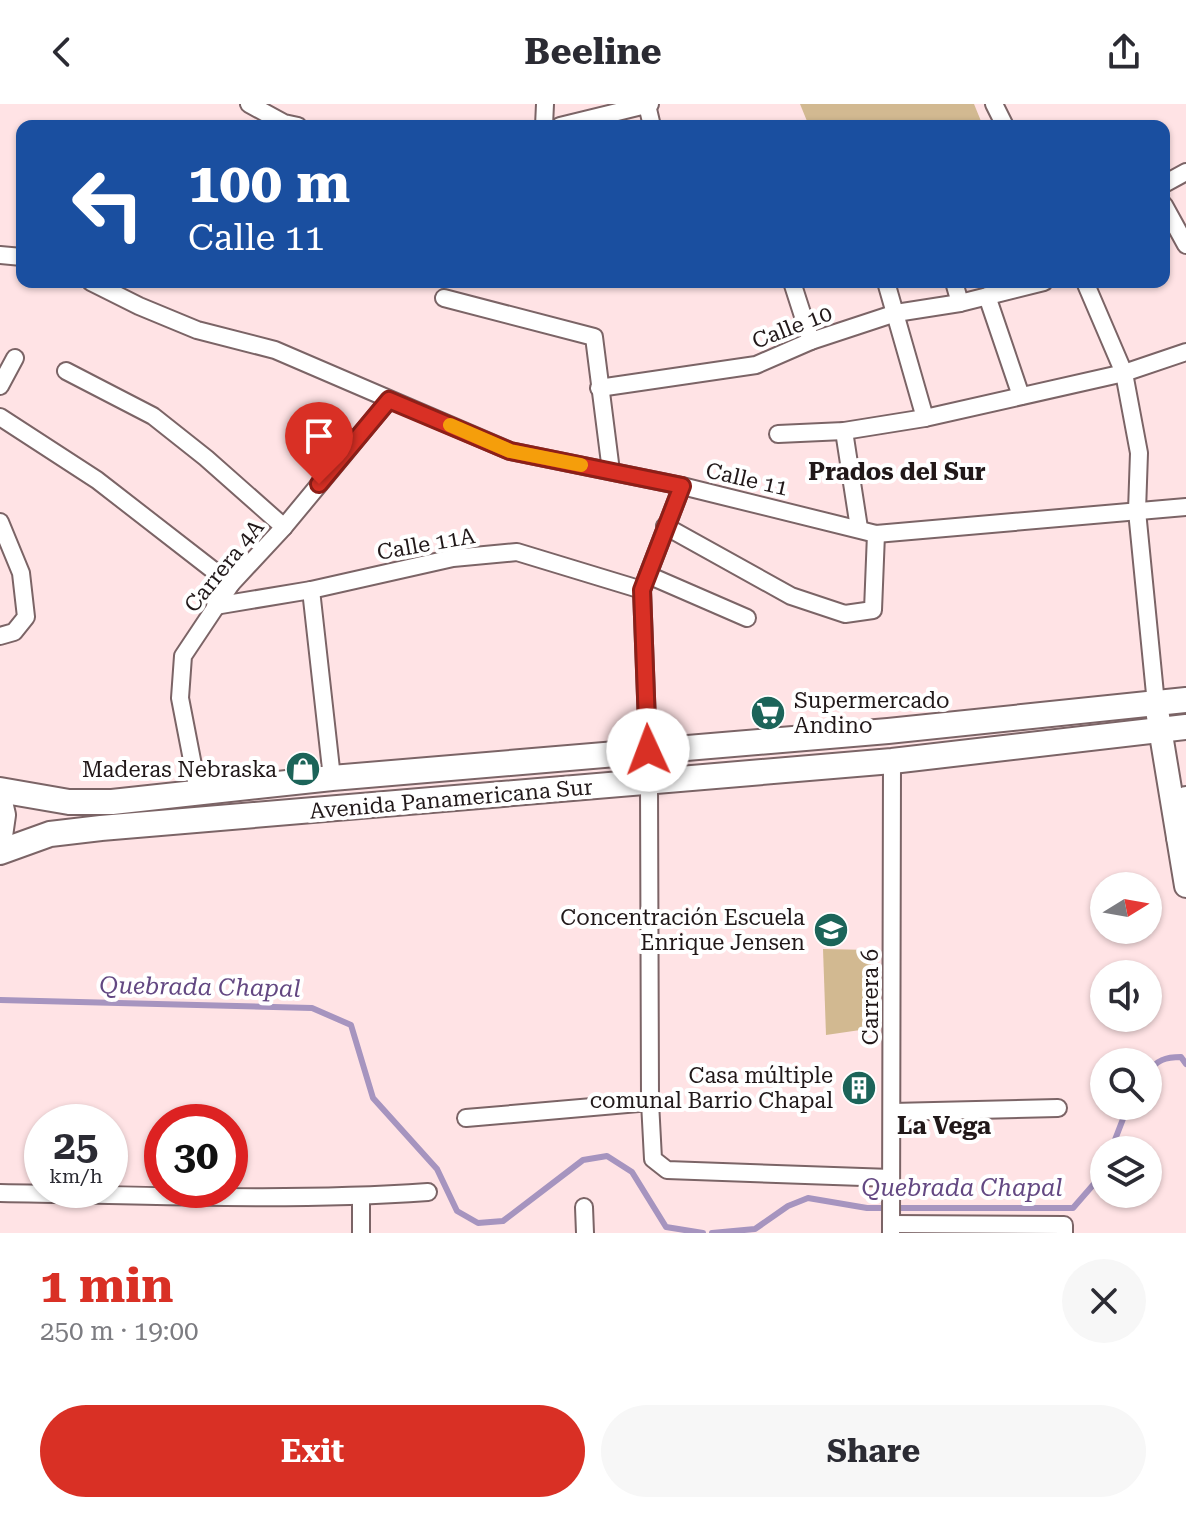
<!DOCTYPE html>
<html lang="en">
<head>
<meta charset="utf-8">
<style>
  :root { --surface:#fff; --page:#f7f7f7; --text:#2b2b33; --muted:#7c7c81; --accent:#d93025 }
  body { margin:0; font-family:"Roboto Serif",serif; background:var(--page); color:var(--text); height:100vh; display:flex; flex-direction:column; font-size:30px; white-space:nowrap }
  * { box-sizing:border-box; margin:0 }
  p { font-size:26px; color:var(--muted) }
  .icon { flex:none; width:44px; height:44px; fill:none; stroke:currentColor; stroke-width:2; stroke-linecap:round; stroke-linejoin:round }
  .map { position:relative; height:1129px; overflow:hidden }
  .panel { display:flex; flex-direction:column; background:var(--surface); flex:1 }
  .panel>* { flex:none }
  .top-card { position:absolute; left:16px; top:16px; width:1154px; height:168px; border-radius:16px; box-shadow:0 2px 6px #0004; background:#1a4fa0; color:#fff; overflow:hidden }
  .needle { width:52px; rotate:79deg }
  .buttons { position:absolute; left:1090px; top:768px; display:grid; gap:16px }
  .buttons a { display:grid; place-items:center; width:72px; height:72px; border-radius:50%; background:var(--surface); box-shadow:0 2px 6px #0004; font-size:40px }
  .speed { position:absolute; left:24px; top:1000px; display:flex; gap:16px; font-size:40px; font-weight:700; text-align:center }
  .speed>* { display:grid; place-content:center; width:104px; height:104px; border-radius:50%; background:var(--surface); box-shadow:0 2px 6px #0004; line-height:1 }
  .speed small { font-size:20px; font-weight:400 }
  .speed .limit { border:12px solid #d22; background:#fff; color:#111 }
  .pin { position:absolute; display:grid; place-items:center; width:68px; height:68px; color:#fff; margin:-82px -34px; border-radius:50% 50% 50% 0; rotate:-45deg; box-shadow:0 0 8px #0007 }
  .pin .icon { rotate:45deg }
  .me { position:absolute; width:88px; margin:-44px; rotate:358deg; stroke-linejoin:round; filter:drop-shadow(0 0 6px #0008) }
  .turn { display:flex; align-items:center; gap:28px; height:168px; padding:0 40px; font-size:36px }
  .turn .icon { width:104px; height:104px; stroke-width:2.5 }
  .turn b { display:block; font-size:56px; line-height:68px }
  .round { display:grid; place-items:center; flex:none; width:84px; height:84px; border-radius:42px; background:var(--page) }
  .summary { display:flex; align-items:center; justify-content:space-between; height:136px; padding:0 40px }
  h1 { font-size:48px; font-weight:700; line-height:60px; color:var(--accent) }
  .primary-button { display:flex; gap:16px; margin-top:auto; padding:16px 40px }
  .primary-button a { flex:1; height:92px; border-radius:48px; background:var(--accent); color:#fff; font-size:32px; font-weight:700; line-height:92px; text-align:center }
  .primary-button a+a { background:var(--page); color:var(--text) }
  header { display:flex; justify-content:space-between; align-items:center; height:104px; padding:0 40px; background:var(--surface); font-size:36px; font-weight:700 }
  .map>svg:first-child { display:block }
  .park { fill:#d2b991 }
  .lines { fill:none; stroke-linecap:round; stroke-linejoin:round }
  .stream { stroke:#a694bf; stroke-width:6 }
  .minor-casing { stroke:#7b6466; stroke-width:20 }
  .secondary-casing { stroke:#7b6466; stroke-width:26 }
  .primary-casing { stroke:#7b6466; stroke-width:28 }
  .minor { stroke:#fff; stroke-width:16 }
  .secondary { stroke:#fff; stroke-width:22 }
  .primary { stroke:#fff; stroke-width:24 }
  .route-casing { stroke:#8d1f18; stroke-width:20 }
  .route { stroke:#d93025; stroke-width:14 }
  .slow { stroke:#f59e0b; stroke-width:14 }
  .labels { text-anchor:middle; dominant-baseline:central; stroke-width:8; stroke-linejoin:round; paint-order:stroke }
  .street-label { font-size:22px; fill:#211819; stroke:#fff }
  .poi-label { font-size:22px; fill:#211819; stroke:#fff; text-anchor:end }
  .neighbourhood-label { font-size:24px; font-weight:bold; fill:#211819; stroke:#fff }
  .water-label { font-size:24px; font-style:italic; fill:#634882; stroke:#fff }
</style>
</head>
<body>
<header><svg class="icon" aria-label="back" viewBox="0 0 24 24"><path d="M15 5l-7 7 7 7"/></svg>Beeline<svg class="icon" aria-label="share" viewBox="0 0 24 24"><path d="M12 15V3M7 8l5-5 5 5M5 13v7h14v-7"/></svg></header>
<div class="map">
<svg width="1186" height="1129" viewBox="0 0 1186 1129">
  <rect width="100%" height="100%" fill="#ffe3e5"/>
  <!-- park -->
  <g class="park">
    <polygon points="800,0 974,0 983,22 809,22"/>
    <polygon points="823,845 870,846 874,924 826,931"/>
  </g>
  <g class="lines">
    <!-- stream -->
    <g class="stream">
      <polyline points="0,896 312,904 351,921 373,994 437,1065 457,1107 478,1119 503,1117 583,1056 607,1052 632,1068 666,1123 703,1129"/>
      <path d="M1148,969C1156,956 1166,953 1181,953L1186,960"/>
      <polyline points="1111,1046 1128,1002"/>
      <polyline points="712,1129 755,1125 788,1102 808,1094 867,1104 1073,1104 1100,1073 1104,1063"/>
    </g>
    <!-- minor casing -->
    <g class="minor-casing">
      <g id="minor">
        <polyline points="249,0 284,19 298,22"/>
        <polyline points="994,0 1005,22"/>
        <polyline points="647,1 652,22"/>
        <polyline points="544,22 545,0"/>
        <polyline points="560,22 650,0"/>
        <polyline points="1164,80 1186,68"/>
        <polyline points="1164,101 1186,141"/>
        <polyline points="0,151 22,153"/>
        <polyline points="91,178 139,202 197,226 275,246 510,347 682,382 876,430 1186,403"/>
        <polyline points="792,178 811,237"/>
        <polyline points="886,178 925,314"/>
        <polyline points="954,178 960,199"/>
        <polyline points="1085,178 1124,269 1139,349 1137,407 1156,600"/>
        <polyline points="987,192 1021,292"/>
        <polyline points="444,194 594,233 611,367"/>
        <polyline points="66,267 153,312 206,354 284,423"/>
        <polyline points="0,282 15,254"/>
        <polyline points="599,284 756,261 811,237 896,209 960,199 1044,178"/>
        <polyline points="0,313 97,376 231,480"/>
        <polyline points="844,327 859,424"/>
        <polyline points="778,330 844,327 925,314 1124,269 1186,248"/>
        <polyline points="0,418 21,469 26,513 14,528 0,532"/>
        <polyline points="665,422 791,492 845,510 873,506 876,430"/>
        <polyline points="648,471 747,514"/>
        <polyline points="311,486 332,674"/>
        <polyline points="215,502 311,486 453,454 517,448 642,486"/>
        <polyline points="648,646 642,486 682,382"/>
        <polyline points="649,678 650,998 653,1055 667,1066 891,1074"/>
        <polyline points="198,687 180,594 183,552 231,480 284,423 389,296"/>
        <polyline points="892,1008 1058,1004"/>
        <polyline points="466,1014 650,998"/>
        <path d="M0,1089C142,1091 285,1098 428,1088"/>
        <polyline points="361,1093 361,1129"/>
        <polyline points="584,1103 585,1129"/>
        <polyline points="891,1120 1064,1121 1064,1129"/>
        <polyline points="891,1129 892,657"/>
      </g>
    </g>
    <!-- secondary casing -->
    <g class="secondary-casing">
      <polyline id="secondary" points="1156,600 1186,782"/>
    </g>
    <!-- primary casing -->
    <g class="primary-casing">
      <g id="primary">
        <polyline points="0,686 69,698 112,698 332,674 888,627 1186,596"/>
        <polyline points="0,698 3,711 0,732"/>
        <polyline points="1179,733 1186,695"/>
        <polyline points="0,748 50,730 101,724 892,657 1186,623"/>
      </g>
    </g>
    <!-- minor -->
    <use href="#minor" class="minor"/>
    <!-- secondary -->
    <use href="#secondary" class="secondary"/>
    <!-- primary -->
    <use href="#primary" class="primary"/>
  </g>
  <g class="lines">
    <!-- route casing -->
    <g class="route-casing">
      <polyline id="route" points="319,380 389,296 510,347 682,382 642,486 648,646"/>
    </g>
    <!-- route -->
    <use href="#route" class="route"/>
    <!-- slow -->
    <polyline class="slow" points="450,321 510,347 581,361"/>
  </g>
  <!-- icons -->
  <defs>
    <g id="supermarket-disc" transform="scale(1.8)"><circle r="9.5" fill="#1c6459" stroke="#fff"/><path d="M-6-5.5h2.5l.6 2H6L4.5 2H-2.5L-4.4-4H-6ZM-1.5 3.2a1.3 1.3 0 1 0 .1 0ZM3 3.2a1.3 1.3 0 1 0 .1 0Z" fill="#fff"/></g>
    <g id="shop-disc" transform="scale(1.8)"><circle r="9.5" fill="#1c6459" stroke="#fff"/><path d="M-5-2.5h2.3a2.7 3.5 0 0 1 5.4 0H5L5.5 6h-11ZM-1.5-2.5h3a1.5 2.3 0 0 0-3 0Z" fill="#fff"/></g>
    <g id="school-disc" transform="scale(1.8)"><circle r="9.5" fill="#1c6459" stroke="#fff"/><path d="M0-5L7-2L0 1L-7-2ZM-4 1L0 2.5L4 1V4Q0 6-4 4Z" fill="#fff"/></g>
    <g id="building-disc" transform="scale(1.8)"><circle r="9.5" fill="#1c6459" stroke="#fff"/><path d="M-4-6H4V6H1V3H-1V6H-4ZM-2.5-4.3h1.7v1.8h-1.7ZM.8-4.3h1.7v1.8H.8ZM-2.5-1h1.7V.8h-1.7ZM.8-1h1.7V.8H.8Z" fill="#fff"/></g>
  </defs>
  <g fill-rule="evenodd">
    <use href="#supermarket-disc" x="768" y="609"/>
    <use href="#shop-disc" x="303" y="665"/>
    <use href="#school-disc" x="831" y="826"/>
    <use href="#building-disc" x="859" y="984"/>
  </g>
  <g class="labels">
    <!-- street labels -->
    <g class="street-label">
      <text transform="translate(792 223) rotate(-21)">Calle 10</text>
      <text transform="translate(747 375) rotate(13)">Calle 11</text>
      <text transform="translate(426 440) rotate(-10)">Calle 11A</text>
      <text transform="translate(224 462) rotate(-51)">Carrera 4A</text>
      <text transform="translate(451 695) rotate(-5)">Avenida Panamericana Sur</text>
      <text transform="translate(870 893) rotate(-90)">Carrera 6</text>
    </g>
    <!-- poi labels -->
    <g class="poi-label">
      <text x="794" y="596" text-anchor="start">Supermercado<tspan x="794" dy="25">Andino</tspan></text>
      <text x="277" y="665">Maderas Nebraska</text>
      <text x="805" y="813">Concentración Escuela<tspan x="805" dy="25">Enrique Jensen</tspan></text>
      <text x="833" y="971">Casa múltiple<tspan x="833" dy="25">comunal Barrio Chapal</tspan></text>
    </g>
    <!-- neighbourhood labels -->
    <g class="neighbourhood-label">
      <text x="897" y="368">Prados del Sur</text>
      <text x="944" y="1022">La Vega</text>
    </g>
    <!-- water labels -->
    <g class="water-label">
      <text transform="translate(200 883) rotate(1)">Quebrada Chapal</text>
      <text x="962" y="1084">Quebrada Chapal</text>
    </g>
  </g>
</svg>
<div class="buttons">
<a><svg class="needle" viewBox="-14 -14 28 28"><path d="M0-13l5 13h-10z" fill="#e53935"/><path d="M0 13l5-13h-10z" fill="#7c7c81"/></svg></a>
<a><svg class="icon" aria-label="sound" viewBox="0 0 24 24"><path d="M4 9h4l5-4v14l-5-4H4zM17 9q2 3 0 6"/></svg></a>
<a><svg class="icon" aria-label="search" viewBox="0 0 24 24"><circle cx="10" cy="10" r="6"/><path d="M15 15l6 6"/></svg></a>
<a><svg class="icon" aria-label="layers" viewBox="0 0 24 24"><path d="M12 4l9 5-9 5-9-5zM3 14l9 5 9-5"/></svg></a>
</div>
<div class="speed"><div>25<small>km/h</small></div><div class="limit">30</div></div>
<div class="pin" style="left:319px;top:380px;background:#d93025"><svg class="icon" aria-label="arrive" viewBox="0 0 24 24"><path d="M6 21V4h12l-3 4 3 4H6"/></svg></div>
<svg class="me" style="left:648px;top:646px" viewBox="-20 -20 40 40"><circle r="19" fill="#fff"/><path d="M0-13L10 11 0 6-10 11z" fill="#d93025"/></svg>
<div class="top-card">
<div class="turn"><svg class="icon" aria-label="left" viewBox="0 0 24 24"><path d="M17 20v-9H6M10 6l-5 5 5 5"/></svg><div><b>100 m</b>Calle 11</div></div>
</div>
</div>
<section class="panel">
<div class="summary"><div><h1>1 min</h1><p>250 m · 19:00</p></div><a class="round"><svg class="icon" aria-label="close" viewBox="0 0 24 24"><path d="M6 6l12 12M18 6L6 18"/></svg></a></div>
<div class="primary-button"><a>Exit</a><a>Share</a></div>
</section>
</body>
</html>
